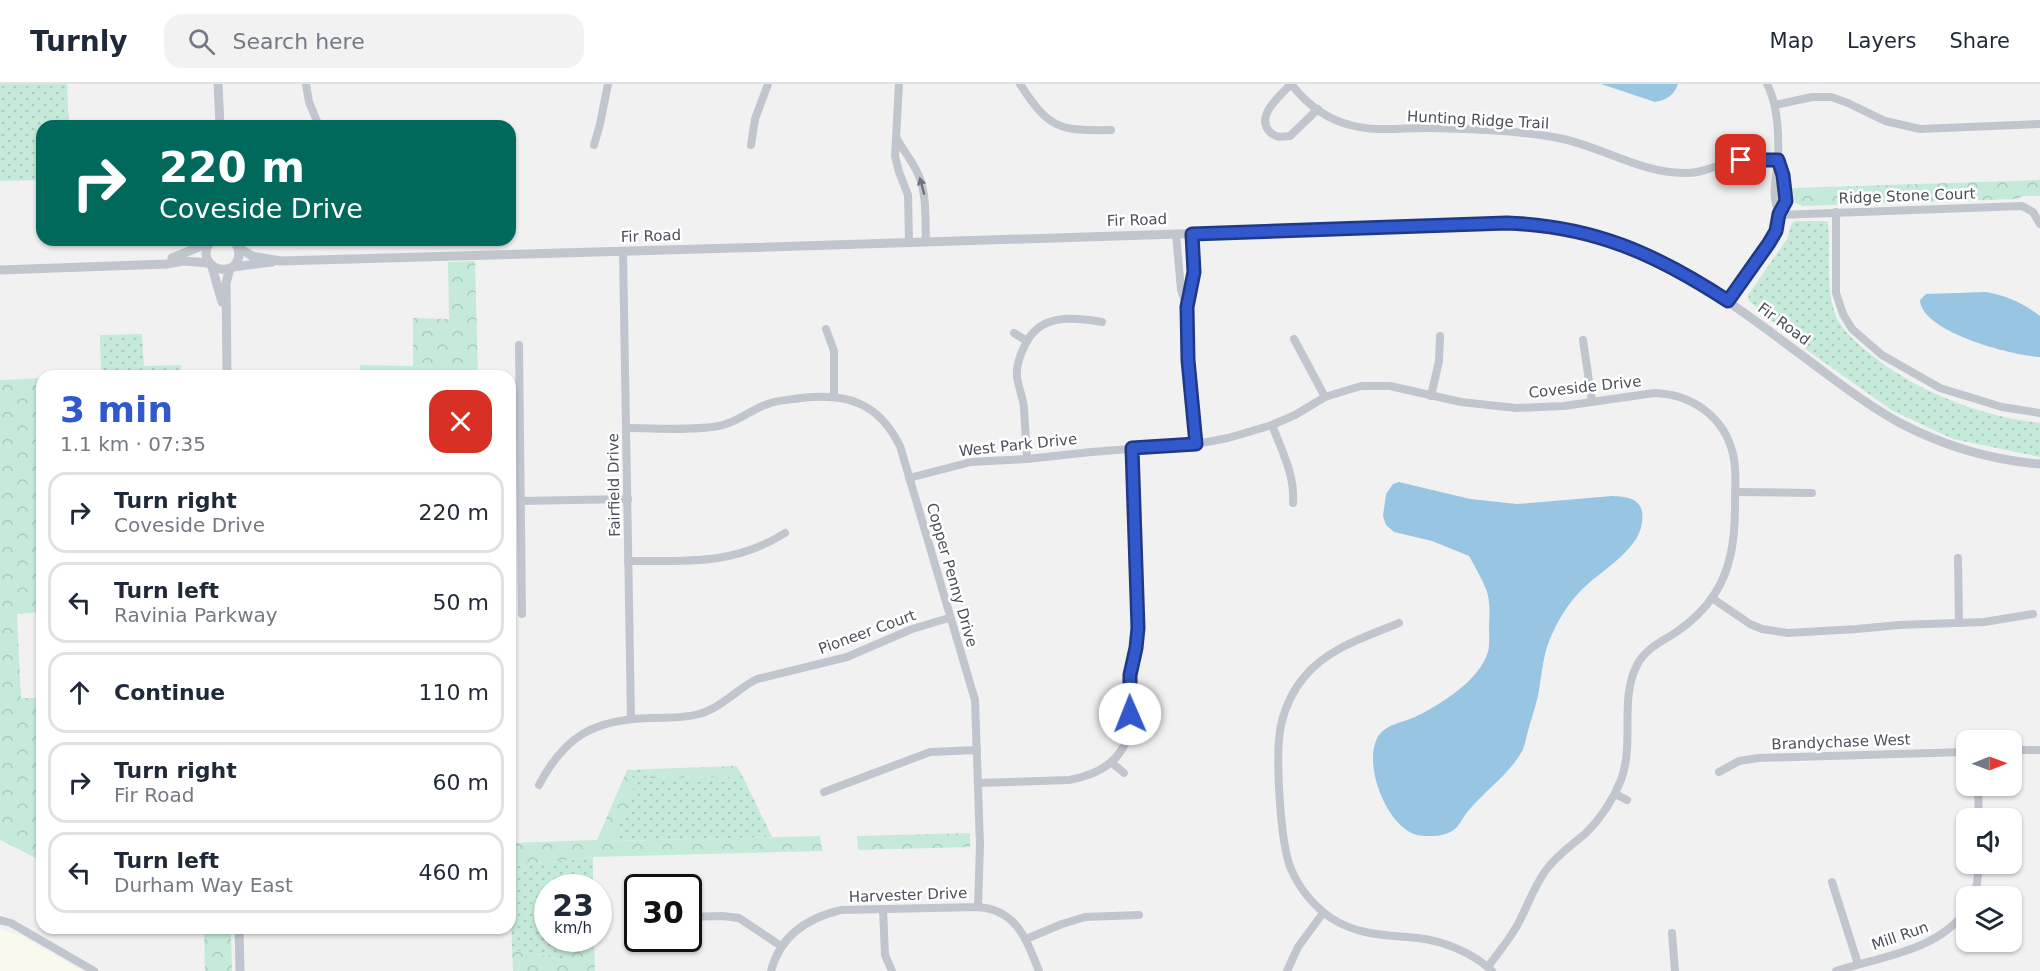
<!DOCTYPE html>
<html lang="en">
<head>
<meta charset="utf-8">
<style>
  :root { --surface:#fff; --page:#f2f2f3; --text:#1f2937; --muted:#747a83; --line:#e0e1e3; --accent:#3158cd }
  body { margin:0; font-family:"DejaVu Sans",sans-serif; background:var(--page); color:var(--text); height:100vh; display:flex; flex-direction:column; font-size:22px; white-space:nowrap }
  * { box-sizing:border-box; margin:0 }
  p { font-size:20px; color:var(--muted) }
  .icon { flex:none; width:33px; height:33px; fill:none; stroke:currentColor; stroke-width:2; stroke-linecap:round; stroke-linejoin:round }
  .map { position:relative; flex:1; overflow:hidden }
  .panel { position:absolute; left:36px; top:286px; width:480px; height:564px; display:flex; flex-direction:column; background:var(--surface); border-radius:18px; box-shadow:0 2px 4px #0004 }
  .panel>* { flex:none }
  .top-card { position:absolute; left:36px; top:36px; width:480px; height:126px; border-radius:18px; box-shadow:0 2px 4px #0004; background:#00695c; color:#fff; overflow:hidden }
  .needle { width:39px; rotate:89deg }
  .buttons { position:absolute; left:1956px; top:646px; display:grid; gap:12px }
  .buttons a { display:grid; place-items:center; width:66px; height:66px; border-radius:12px; background:var(--surface); box-shadow:0 2px 4px #0004; font-size:30px }
  .speed { position:absolute; left:534px; top:790px; display:flex; gap:12px; font-size:30px; font-weight:700; text-align:center }
  .speed>* { display:grid; place-content:center; width:78px; height:78px; border-radius:50%; background:var(--surface); box-shadow:0 2px 4px #0004; line-height:1 }
  .speed small { font-size:15px; font-weight:400 }
  .speed .limit { border:3px solid #111; border-radius:9px; background:#fff; color:#111 }
  .pin { position:absolute; display:grid; place-items:center; width:51px; height:51px; color:#fff; margin:-26px; border-radius:12px; box-shadow:0 3px 9px #0006 }
  .me { position:absolute; width:66px; margin:-33px; rotate:359deg; stroke-linejoin:round; filter:drop-shadow(0 0 4px #0008) }
  .turn { display:flex; align-items:center; gap:21px; height:126px; padding:0 24px; font-size:27px }
  .turn .icon { width:78px; height:78px; stroke-width:2.5 }
  .turn b { display:block; font-size:42px; line-height:51px }
  .round { display:grid; place-items:center; flex:none; width:63px; height:63px; border-radius:18px; background:var(--page) }
  .headline { display:flex; align-items:center; justify-content:space-between; height:102px; padding:0 24px }
  h1 { font-size:36px; font-weight:700; line-height:45px; color:var(--accent) }
  ul { padding:0; list-style:none }
  li { display:flex; align-items:center; gap:18px; height:81px; margin:0 12px 9px; padding:0 12px; border:3px solid var(--line); border-radius:18px }
  li div { flex:1 }
  li b { display:block; font-size:22px }
  li em { font-style:normal }
  header { display:flex; align-items:center; gap:36px; box-sizing:border-box; height:84px; padding:0 30px; background:var(--surface); border-bottom:2px solid var(--line) }
  header strong { font-size:28px }
  nav { display:flex; gap:33px; margin-inline-start:auto; font-size:21px }
  .search { width:420px; height:54px; background:var(--page); display:flex; align-items:center; gap:15px; box-sizing:border-box; padding:0 21px; border-radius:18px; color:var(--muted); font-size:22px }
  .map>svg:first-child { display:block }
  .commercial { fill:#faf9ed }
  .grass { fill:url(#grass-dots) }
  .forest { fill:url(#forest-crowns) }
  .water { fill:#98c5e1 }
  .lines { fill:none; stroke-linecap:round; stroke-linejoin:round }
  .minor { stroke:#c1c5cd; stroke-width:8 }
  .tertiary { stroke:#c1c5cd; stroke-width:9 }
  .oneway { fill:#6e737d }
  .route-casing { stroke:#203985; stroke-width:15 }
  .route { stroke:#3158cd; stroke-width:10 }
  .labels { text-anchor:middle; dominant-baseline:central; stroke-width:5; stroke-linejoin:round; paint-order:stroke }
  .street-label { font-size:15px; fill:#4b505b; stroke:#fff }
</style>
</head>
<body>
<header>
<strong>Turnly</strong>
<div class="search"><svg class="icon" aria-label="search" viewBox="0 0 24 24"><circle cx="10" cy="10" r="6"/><path d="M15 15l6 6"/></svg>Search here</div>
<nav><a>Map</a><a>Layers</a><a>Share</a></nav>
</header>
<div class="map">
<svg width="2040" height="887" viewBox="0 0 2040 887">
  <defs>
    <pattern id="grass-dots" width="8" height="8" patternUnits="userSpaceOnUse" patternTransform="scale(1.5)"><rect width="8" height="8" fill="#c5eada"/><path d="M2 2h.1M6 6h.1" fill="none" stroke="#abcabd" stroke-width="1.8" stroke-linecap="round"/></pattern>
    <pattern id="forest-crowns" width="20" height="18" patternUnits="userSpaceOnUse" patternTransform="scale(1.5)"><rect width="20" height="18" fill="#c5eada"/><path d="M2 6a3 3 0 1 1 6 0M12 15a3 3 0 1 1 6 0" fill="none" stroke="#abcabd"/></pattern>
  </defs>
  <rect width="100%" height="100%" fill="#f2f1f1"/>
  <!-- commercial -->
  <polygon class="commercial" points="0,845 22,852 82,887 0,887"/>
  <!-- grass -->
  <g class="grass">
    <polygon points="0,0 67,0 69,42 42,42 42,96 0,97"/>
    <path d="M1796,137H1824L1828,138C1831,170 1825,199 1835,230C1840,244 1853,255 1864,265C1912,306 1978,332 2040,339V373L1953,355L1893,327L1804,264L1749,217L1748,211L1787,155L1792,139Z"/>
    <polygon points="142,250 144,282 181,281 181,292 101,292 100,251"/>
    <polygon points="649,685 650,694 743,693 772,753 612,757 636,698 627,686"/>
    <polygon points="593,773 593,799 565,801 565,804 548,804 548,855 566,855 566,876 512,866 510,783"/>
  </g>
  <!-- forest -->
  <g class="forest">
    <polygon points="2040,96 2040,112 2023,112 2017,115 1803,122 1795,119 1792,104"/>
    <polygon points="475,177 478,292 361,292 360,281 413,282 413,234 449,235 448,178"/>
    <polygon points="42,294 42,528 17,530 21,614 42,614 42,777 0,756 0,296"/>
    <polygon points="737,682 743,693 650,694 649,685"/>
    <polygon points="627,686 636,698 613,757 820,752 822,767 593,773 510,783 510,759 597,756"/>
    <polygon points="970,749 970,763 858,766 857,752"/>
    <polygon points="204,845 231,845 232,887 205,887"/>
    <polygon points="566,855 594,855 595,887 513,887 512,866 566,876"/>
  </g>
  <!-- water -->
  <g class="water">
    <path d="M1601,0H1678C1674,11 1667,16 1655,18Z"/>
    <path d="M1986,208C2007,212 2023,219 2040,232V273C2013,272 1921,248 1920,216L1926,210Z"/>
    <path d="M1399,398L1470,415L1517,420L1612,412C1632,413 1645,416 1642,439C1638,469 1595,489 1576,512C1568,521 1559,535 1554,546C1543,566 1542,590 1538,612C1535,624 1531,636 1528,647C1526,654 1525,663 1521,669C1508,691 1486,706 1469,726C1464,731 1461,739 1456,744C1447,753 1429,753 1417,751C1386,743 1361,677 1379,651C1387,640 1404,638 1415,633C1441,620 1479,597 1488,568C1490,559 1489,549 1489,540C1490,528 1490,516 1486,505C1481,493 1475,483 1469,472L1432,457L1394,448L1386,441L1383,432L1386,410L1393,400Z"/>
  </g>
  <g class="lines">
    <!-- minor -->
    <g class="minor">
      <polyline points="306,0 309,18 319,42"/>
      <polyline points="899,0 895,72 899,88 908,111 909,157"/>
      <path d="M1020,0C1049,45 1059,47 1111,46"/>
      <path d="M1767,0C1778,21 1779,51 1778,75C1776,97 1771,109 1779,131"/>
      <polyline points="1775,21 1812,13 1831,13 1848,19 1885,37 1920,45 2040,40"/>
      <path d="M1318,25L1290,52C1283,53 1277,54 1271,49C1253,33 1281,11 1291,0C1306,19 1326,35 1350,41C1375,48 1401,44 1427,44C1468,45 1512,46 1553,53C1598,60 1638,89 1684,89C1702,90 1715,81 1732,78C1747,75 1763,76 1778,76"/>
      <path d="M897,55C904,68 914,79 919,92C927,112 925,135 926,157"/>
      <polyline points="594,61 600,40 608,0"/>
      <polyline points="751,61 755,35 768,0"/>
      <polyline points="1836,128 1836,209 1843,230 1852,245 1882,271 1940,304 2002,323 2040,329"/>
      <polyline points="1779,131 2022,122 2033,128 2040,140"/>
      <polyline points="1176,150 1181,206 1187,223"/>
      <polyline points="1192,150 1194,188 1187,223 1188,276 1196,360"/>
      <polyline points="623,168 631,635"/>
      <polyline points="1728,217 1769,159 1776,146 1779,131 1786,117 1783,91 1778,76"/>
      <polyline points="826,245 834,267 834,312"/>
      <polyline points="1014,249 1027,257"/>
      <polyline points="1294,255 1325,313"/>
      <polyline points="1583,256 1592,317"/>
      <polyline points="519,261 522,530"/>
      <polyline points="1431,312 1439,277 1440,252"/>
      <path d="M1272,341C1282,367 1295,391 1293,419"/>
      <path d="M627,344C657,344 689,347 719,342C736,339 749,327 765,321C776,316 789,316 801,314C847,309 878,318 900,362L975,616L980,761L978,823"/>
      <path d="M1027,375C1026,358 1025,341 1024,324C1023,313 1018,303 1017,292C1016,281 1020,271 1025,261C1040,229 1073,233 1102,238"/>
      <path d="M909,394L971,378L1027,375L1091,368L1196,360L1228,354L1272,341L1295,331L1325,313L1361,302H1390L1461,318L1516,324L1564,322L1654,309C1691,310 1724,332 1733,370C1737,386 1735,404 1735,420C1735,452 1732,484 1714,511C1704,526 1690,539 1675,549C1661,558 1645,565 1637,581C1619,616 1635,658 1621,696C1613,716 1601,734 1586,749C1572,761 1557,771 1546,786C1535,801 1529,818 1521,834C1513,852 1499,867 1488,883"/>
      <polyline points="1735,408 1812,409"/>
      <polyline points="521,417 628,415"/>
      <polyline points="1958,474 1959,539"/>
      <path d="M628,477C686,477 735,481 785,449"/>
      <polyline points="1712,514 1750,540 1762,545 1788,549 1857,545 1899,541 1984,538 2033,530"/>
      <path d="M1399,539C1366,553 1328,564 1305,592C1293,606 1285,623 1281,641C1275,669 1280,759 1291,785C1299,804 1314,822 1331,834C1359,852 1387,851 1418,854C1444,857 1473,869 1492,887"/>
      <polyline points="2012,666 2040,666"/>
      <polyline points="1112,679 1124,689"/>
      <polyline points="1719,688 1739,677 1758,674 1966,668"/>
      <path d="M978,699L1069,696C1102,690 1128,674 1130,637C1131,623 1129,609 1130,595C1131,577 1138,561 1138,544L1132,364"/>
      <path d="M539,701C565,652 593,636 649,634C665,633 682,635 699,630C721,624 737,605 757,595L847,573L912,545L949,534"/>
      <polyline points="1978,702 1979,735"/>
      <polyline points="824,708 930,668 977,666"/>
      <polyline points="1615,710 1627,716"/>
      <polyline points="1832,798 1858,880"/>
      <polyline points="1973,813 1977,800 1979,780"/>
      <polyline points="883,825 885,871 892,887"/>
      <polyline points="688,833 722,832 739,834 781,862"/>
      <polyline points="0,836 11,839 94,887"/>
      <polyline points="1672,849 1675,887"/>
      <polyline points="1026,855 1062,840 1085,833 1139,831"/>
      <path d="M771,887C780,852 807,834 841,826L978,823C1017,826 1026,855 1039,887"/>
      <polyline points="1287,887 1298,863 1323,829"/>
      <path d="M1836,887C1880,873 1940,866 1966,826"/>
    </g>
    <!-- tertiary -->
    <g class="tertiary">
      <polyline points="218,0 220,42"/>
      <path d="M212,156C197,172 213,192 233,183C241,174 241,165 233,156"/>
      <path d="M238,163L252,172L280,177C579,169 879,160 1178,150C1260,147 1343,143 1425,141C1474,140 1523,136 1571,146C1669,166 1746,230 1824,288C1848,306 1874,325 1900,339C1944,362 1991,376 2040,380"/>
      <polyline points="172,174 209,159"/>
      <polyline points="212,183 222,218"/>
      <polyline points="233,183 272,178"/>
      <polyline points="0,186 167,180 183,177 209,179"/>
      <polyline points="227,292 226,199 230,184"/>
      <polyline points="239,844 240,887"/>
    </g>
  </g>
  <!-- one-way arrows -->
  <defs><path id="oneway-solid" d="M-6-.8H1V-3.2L6.5 0L1 3.2V.8H-6Z" transform="scale(1.5)"/></defs>
  <use class="oneway" href="#oneway-solid" transform="translate(922 102) rotate(-105)"/>
  <g class="lines">
    <!-- route casing -->
    <g class="route-casing">
      <path id="route" d="M1130,630V591L1136,564L1138,544L1132,364L1196,360L1188,276L1187,223L1194,188L1192,150L1507,139C1594,142 1656,170 1728,217L1769,159L1776,147L1779,130L1786,117L1783,91L1778,76H1741"/>
    </g>
    <!-- route -->
    <use href="#route" class="route"/>
  </g>
  <g class="labels">
    <!-- street labels -->
    <g class="street-label">
      <text transform="translate(1478 36) rotate(3)">Hunting Ridge Trail</text>
      <text transform="translate(1907 112) rotate(-2)">Ridge Stone Court</text>
      <text transform="translate(1137 136) rotate(-2)">Fir Road</text>
      <text transform="translate(651 152) rotate(-2)">Fir Road</text>
      <text transform="translate(1784 240) rotate(36)">Fir Road</text>
      <text transform="translate(1585 303) rotate(-6)">Coveside Drive</text>
      <text transform="translate(1018 361) rotate(-6)">West Park Drive</text>
      <text transform="translate(614 401) rotate(-91)">Fairfield Drive</text>
      <text transform="translate(952 491) rotate(74)">Copper Penny Drive</text>
      <text transform="translate(867 548) rotate(-20)">Pioneer Court</text>
      <text transform="translate(1841 658) rotate(-2)">Brandychase West</text>
      <text transform="translate(908 811) rotate(-2)">Harvester Drive</text>
      <text transform="translate(1900 852) rotate(-19)">Mill Run</text>
    </g>
  </g>
</svg>
<div class="buttons">
<a><svg class="needle" viewBox="-14 -14 28 28"><path d="M0-13l5 13h-10z" fill="#e53935"/><path d="M0 13l5-13h-10z" fill="#747a83"/></svg></a>
<a><svg class="icon" aria-label="sound" viewBox="0 0 24 24"><path d="M4 9h4l5-4v14l-5-4H4zM17 9q2 3 0 6"/></svg></a>
<a><svg class="icon" aria-label="layers" viewBox="0 0 24 24"><path d="M12 4l9 5-9 5-9-5zM3 14l9 5 9-5"/></svg></a>
</div>
<div class="speed"><div>23<small>km/h</small></div><div class="limit">30</div></div>
<div class="pin" style="left:1741px;top:76px;background:#d93025"><svg class="icon" aria-label="arrive" viewBox="0 0 24 24"><path d="M6 21V4h12l-3 4 3 4H6"/></svg></div>
<svg class="me" style="left:1130px;top:630px" viewBox="-20 -20 40 40"><circle r="19" fill="#fff"/><path d="M0-13L10 11 0 6-10 11z" fill="#3158cd"/></svg>
<div class="top-card">
<div class="turn"><svg class="icon" aria-label="right" viewBox="0 0 24 24"><path d="M7 20v-9h11M14 6l5 5-5 5"/></svg><div><b>220 m</b>Coveside Drive</div></div>
</div>
<section class="panel">
<div class="headline"><div><h1>3 min</h1><p>1.1 km · 07:35</p></div><a class="round" style="background:#d93025;color:#fff"><svg class="icon" aria-label="close" viewBox="0 0 24 24"><path d="M6 6l12 12M18 6L6 18"/></svg></a></div>
<ul>
<li><svg class="icon" aria-label="right" viewBox="0 0 24 24"><path d="M7 20v-9h11M14 6l5 5-5 5"/></svg><div><b>Turn right</b><p>Coveside Drive</p></div><em>220 m</em></li>
<li><svg class="icon" aria-label="left" viewBox="0 0 24 24"><path d="M17 20v-9H6M10 6l-5 5 5 5"/></svg><div><b>Turn left</b><p>Ravinia Parkway</p></div><em>50 m</em></li>
<li><svg class="icon" aria-label="ahead" viewBox="0 0 24 24"><path d="M12 20V5M6 11l6-6 6 6"/></svg><div><b>Continue</b></div><em>110 m</em></li>
<li><svg class="icon" aria-label="right" viewBox="0 0 24 24"><path d="M7 20v-9h11M14 6l5 5-5 5"/></svg><div><b>Turn right</b><p>Fir Road</p></div><em>60 m</em></li>
<li><svg class="icon" aria-label="left" viewBox="0 0 24 24"><path d="M17 20v-9H6M10 6l-5 5 5 5"/></svg><div><b>Turn left</b><p>Durham Way East</p></div><em>460 m</em></li>
</ul>
</section>
</div>
</body>
</html>
